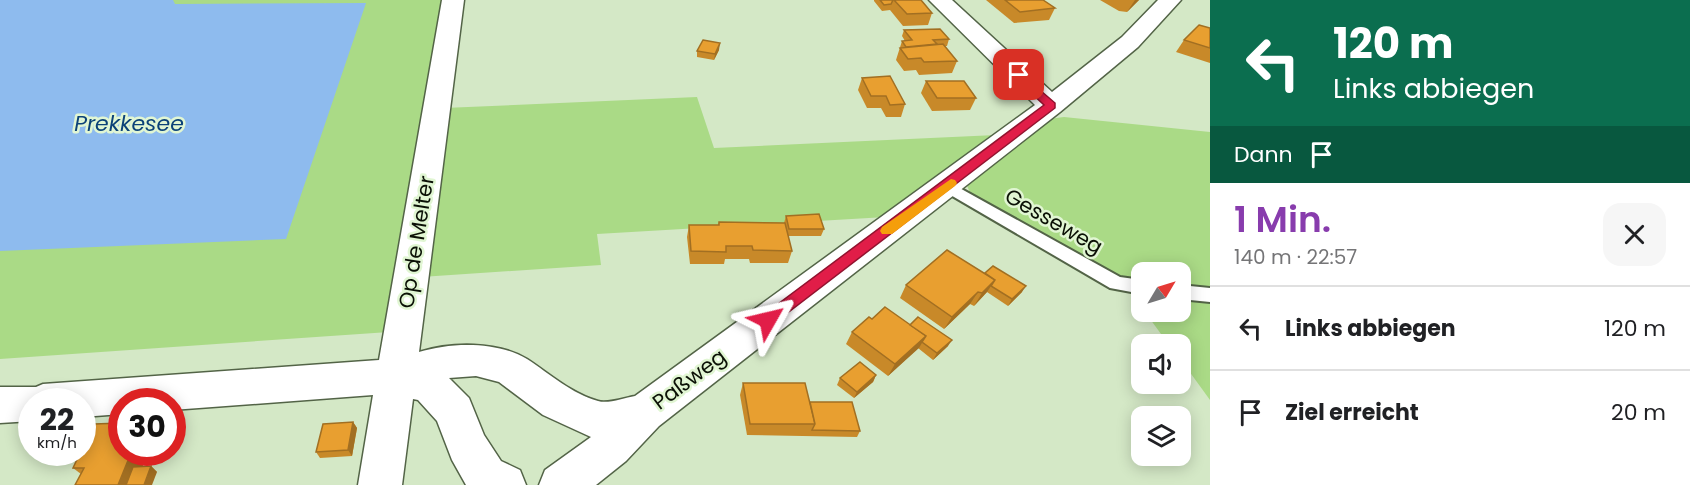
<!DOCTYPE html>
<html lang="de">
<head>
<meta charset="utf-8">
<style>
  :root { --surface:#fff; --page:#f6f6f6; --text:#202124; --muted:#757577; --line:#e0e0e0; --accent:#883cad }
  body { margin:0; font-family:Poppins,sans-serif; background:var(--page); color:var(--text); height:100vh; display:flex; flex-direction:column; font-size:22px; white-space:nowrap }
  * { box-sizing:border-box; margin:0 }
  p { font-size:20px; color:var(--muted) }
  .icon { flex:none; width:33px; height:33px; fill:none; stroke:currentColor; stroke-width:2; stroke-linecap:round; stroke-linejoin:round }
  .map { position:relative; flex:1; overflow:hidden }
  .sheet { display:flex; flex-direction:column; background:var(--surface); width:480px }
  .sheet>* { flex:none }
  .banner { background:#0b6e4f; color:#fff; overflow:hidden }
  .needle { width:39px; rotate:52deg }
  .fabs { position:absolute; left:1131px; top:262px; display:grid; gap:12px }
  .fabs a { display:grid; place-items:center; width:60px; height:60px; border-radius:12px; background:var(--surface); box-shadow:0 3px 15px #0003; font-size:30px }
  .speed { position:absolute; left:18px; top:388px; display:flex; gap:12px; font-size:30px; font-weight:700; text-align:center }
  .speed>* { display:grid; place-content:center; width:78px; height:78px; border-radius:50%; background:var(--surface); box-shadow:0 3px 15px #0003; line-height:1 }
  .speed small { font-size:15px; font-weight:400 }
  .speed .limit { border:9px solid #d22; background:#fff; color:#111 }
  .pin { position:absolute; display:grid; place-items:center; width:51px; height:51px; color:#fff; margin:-26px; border-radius:12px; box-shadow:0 3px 9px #0006 }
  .me { position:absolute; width:66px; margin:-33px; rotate:53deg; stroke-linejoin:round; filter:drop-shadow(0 0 4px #0008) }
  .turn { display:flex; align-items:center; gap:21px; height:126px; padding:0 24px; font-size:27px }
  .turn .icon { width:78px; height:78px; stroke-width:2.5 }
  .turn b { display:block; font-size:42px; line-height:51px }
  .then { display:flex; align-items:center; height:57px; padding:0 24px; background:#0003; gap:12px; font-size:22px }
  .round { display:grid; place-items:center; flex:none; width:63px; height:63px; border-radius:18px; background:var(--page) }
  .head { display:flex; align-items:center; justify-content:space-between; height:102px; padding:0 24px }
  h1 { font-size:36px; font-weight:600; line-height:45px; color:var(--accent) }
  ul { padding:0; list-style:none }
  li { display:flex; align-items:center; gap:18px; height:84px; padding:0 24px; border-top:2px solid var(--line) }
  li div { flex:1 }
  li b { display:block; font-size:22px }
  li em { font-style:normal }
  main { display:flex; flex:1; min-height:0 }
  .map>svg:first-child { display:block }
  .green { fill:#aada86 }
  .water { fill:#8ebbee }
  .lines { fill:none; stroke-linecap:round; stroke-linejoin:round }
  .service-casing { stroke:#536447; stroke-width:4 }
  .minor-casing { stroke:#536447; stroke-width:3 }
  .service { fill:#fff; fill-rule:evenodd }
  .minor { fill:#fff; fill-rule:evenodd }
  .wall { fill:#c88929 }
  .shaded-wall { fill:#a26f22 }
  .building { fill:#e89f30; stroke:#a26f22; stroke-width:1.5 }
  .route { fill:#e11d48; stroke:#92132f; stroke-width:1.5 }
  .slow { fill:#f59e0b }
  .labels { text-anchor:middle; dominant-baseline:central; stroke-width:5; stroke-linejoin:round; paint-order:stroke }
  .street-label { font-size:21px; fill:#0b1106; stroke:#e1f6d3 }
  .water-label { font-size:22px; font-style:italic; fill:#0b4278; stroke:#e1f6d3 }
</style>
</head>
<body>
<main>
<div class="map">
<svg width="1210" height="485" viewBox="0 0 1210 485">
  <rect width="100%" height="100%" fill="#d4e8c6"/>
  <!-- green -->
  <g class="green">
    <polygon points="0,0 447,0 389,332 0,359"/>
    <polygon points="697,97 714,148 996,135 886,217 597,234 601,265 421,277 444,108"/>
    <polygon points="1064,117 1210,132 1210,290 1181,287 1180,273 1142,273 1141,282 1120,279 971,195 965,181 1041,120"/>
    <polygon points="1181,299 1210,303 1210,400 1181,360 1180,345 1169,345 1145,312 1180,312"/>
  </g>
  <!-- water -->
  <polygon class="water" points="0,0 173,0 175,4 366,3 286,239 0,251"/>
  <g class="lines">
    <!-- service casing -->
    <g class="service-casing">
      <g id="service">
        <polygon points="947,181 1120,277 1142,280 1142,294 1110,288 942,190 939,186 942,182"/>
        <polygon points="1180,285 1210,288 1210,302 1180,299"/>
      </g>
    </g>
    <!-- minor casing -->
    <g class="minor-casing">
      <path id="minor" d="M442,0H464L419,352C451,342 497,341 527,359C550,374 572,394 598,401C608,404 624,398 635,396L1035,105L929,0H952L1052,92L1122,37L1158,0H1181L1138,47L1060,112L659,426L626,461L596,485H539L545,470L591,437L543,415L499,382L476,376L449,378L469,398L484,435L501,461L520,470L526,485H466L452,460L437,421L418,400L413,399L402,485H358L373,395L172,410V402H122V414L82,417V402H32V421L0,423V387H36L43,384L379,360Z"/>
    </g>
    <!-- service -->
    <use href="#service" class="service"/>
    <!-- minor -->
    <use href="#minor" class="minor"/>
  </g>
  <!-- wall -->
  <g class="wall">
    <polygon points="874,0 921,0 932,13 928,25 903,26 890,10 882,11 874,1"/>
    <polygon points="986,0 1043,0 1055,8 1049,20 1014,23"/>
    <polygon points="1100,0 1139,0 1127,12 1119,11"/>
    <polygon points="1210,28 1210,63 1176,52 1184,40"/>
    <polygon points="904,30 949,39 947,46 945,46 957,61 952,73 919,75 916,70 904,71 896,60 902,41 905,41 902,36"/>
    <polygon points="719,50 714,60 697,57 697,51"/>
    <polygon points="862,78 905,104 901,117 886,117 881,108 867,108 858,90"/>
    <polygon points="926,81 976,98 970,110 932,111 921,93"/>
    <polygon points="786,216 824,229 821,236 788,236 792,251 788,263 750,263 749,259 725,259 724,264 690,264 687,237 689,225 718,225 719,222 784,223"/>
    <polygon points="985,273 1022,292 1008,306 987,292 974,306 970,304 944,329 900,298 906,285"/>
    <polygon points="872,319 910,325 948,346 933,360 918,348 888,376 846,344 852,332"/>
    <polygon points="876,375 873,382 854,398 837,385 840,378"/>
    <polygon points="743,383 810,402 860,431 857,437 747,435 740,395"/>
    <polygon points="353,422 357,428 352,456 320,458 316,452"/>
    <polygon points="151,466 157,472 81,474 73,468"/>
  </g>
  <!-- shaded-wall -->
  <g class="shaded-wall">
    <polygon points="1135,0 1139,0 1127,12"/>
    <polygon points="720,43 719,50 714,60 715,54"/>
    <polygon points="995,280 987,292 974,306 982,293"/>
    <polygon points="1026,286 1022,292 1008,306 1012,299"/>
    <polygon points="978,292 970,304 944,329 952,317"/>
    <polygon points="926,336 919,348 888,376 895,364"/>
    <polygon points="952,340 948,346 933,360 937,353"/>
    <polygon points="876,375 873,382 854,398 857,392"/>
    <polygon points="353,422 357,428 352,456 348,450"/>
    <polygon points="131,453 148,453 135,485 118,485"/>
    <polygon points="151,466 157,472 152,485 144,485"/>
  </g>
  <!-- building -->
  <g class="building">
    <polygon points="880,0 893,0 891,4 884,5"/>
    <polygon points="894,0 921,0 932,13 907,14"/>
    <polygon points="1005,0 1043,0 1055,8 1020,12"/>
    <polygon points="1199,25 1210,28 1210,48 1184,40"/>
    <polygon points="940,29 949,39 933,40 937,44 906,47 902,41 912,40 904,30"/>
    <polygon points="703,40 720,43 715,54 697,51"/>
    <polygon points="943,44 957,61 924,62 921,58 908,59 900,48"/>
    <polygon points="890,76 905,104 890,105 886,96 871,96 862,78"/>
    <polygon points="926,81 964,81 976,98 937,98"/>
    <polygon points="819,214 824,229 789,229 786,216"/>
    <polygon points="719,222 785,223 792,251 753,250 752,246 726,246 726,252 691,251 689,225 719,225"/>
    <polygon points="947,250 995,280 982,293 978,292 952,317 906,285"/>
    <polygon points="993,266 1026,286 1012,299 991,286 995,280 985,273"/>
    <polygon points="885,307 926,336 895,364 852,332 869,317 872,319"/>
    <polygon points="918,317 952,340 937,353 922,342 926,336 910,325"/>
    <polygon points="860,362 876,375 857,392 840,378"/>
    <polygon points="743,383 805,383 815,424 750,424"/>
    <polygon points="810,402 852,402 860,431 812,430 815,424"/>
    <polygon points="353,422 348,450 316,452 323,424"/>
    <polygon points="122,423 122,453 131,453 118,485 75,485 84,468 73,468 80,453 82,453 82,448 94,424"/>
    <polygon points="151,466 144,485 126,485 133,467"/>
  </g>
  <!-- route -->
  <polygon class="route" points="1019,72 1055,103 1055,108 773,324 762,324 760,320 762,316 1044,105 1015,78 1014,75"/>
  <!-- slow -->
  <polygon class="slow" points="951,179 955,180 957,183 955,186 892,234 882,234 880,231 882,227"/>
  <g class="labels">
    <!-- street labels -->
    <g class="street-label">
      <text transform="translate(1054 221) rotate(30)">Gesseweg</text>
      <text transform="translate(416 242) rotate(-81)">Op de Melter</text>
      <text transform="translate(689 379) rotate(-37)">Paßweg</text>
    </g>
    <!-- water labels -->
    <g class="water-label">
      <text x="129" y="123">Prekkesee</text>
    </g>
  </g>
</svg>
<div class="fabs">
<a><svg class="needle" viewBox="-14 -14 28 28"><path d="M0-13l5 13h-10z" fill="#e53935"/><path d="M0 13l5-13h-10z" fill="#757577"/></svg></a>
<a><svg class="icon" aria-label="sound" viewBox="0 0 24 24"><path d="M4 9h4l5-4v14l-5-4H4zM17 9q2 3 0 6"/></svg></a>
<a><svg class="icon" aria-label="layers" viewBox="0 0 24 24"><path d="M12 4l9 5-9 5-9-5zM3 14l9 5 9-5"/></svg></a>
</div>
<div class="speed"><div>22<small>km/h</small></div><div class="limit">30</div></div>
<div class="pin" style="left:1019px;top:75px;background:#d93025"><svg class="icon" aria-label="arrive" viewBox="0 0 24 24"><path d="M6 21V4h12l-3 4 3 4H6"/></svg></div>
<svg class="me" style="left:768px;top:320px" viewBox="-20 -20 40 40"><path d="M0-17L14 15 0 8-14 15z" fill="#e11d48" stroke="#fff" stroke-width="4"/></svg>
</div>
<section class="sheet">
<div class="banner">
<div class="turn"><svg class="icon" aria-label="left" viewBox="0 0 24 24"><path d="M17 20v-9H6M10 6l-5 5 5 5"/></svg><div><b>120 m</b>Links abbiegen</div></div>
<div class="then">Dann<svg class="icon" aria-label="arrive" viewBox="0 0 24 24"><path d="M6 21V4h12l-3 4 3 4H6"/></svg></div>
</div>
<div class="head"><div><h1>1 Min.</h1><p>140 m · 22:57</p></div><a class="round"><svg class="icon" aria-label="close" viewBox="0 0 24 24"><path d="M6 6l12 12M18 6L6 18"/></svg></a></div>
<ul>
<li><svg class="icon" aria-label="left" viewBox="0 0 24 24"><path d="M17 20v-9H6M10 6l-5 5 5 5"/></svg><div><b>Links abbiegen</b></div><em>120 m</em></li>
<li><svg class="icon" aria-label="arrive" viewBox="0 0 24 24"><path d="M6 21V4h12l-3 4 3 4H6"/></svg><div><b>Ziel erreicht</b></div><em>20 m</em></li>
</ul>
</section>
</main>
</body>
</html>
